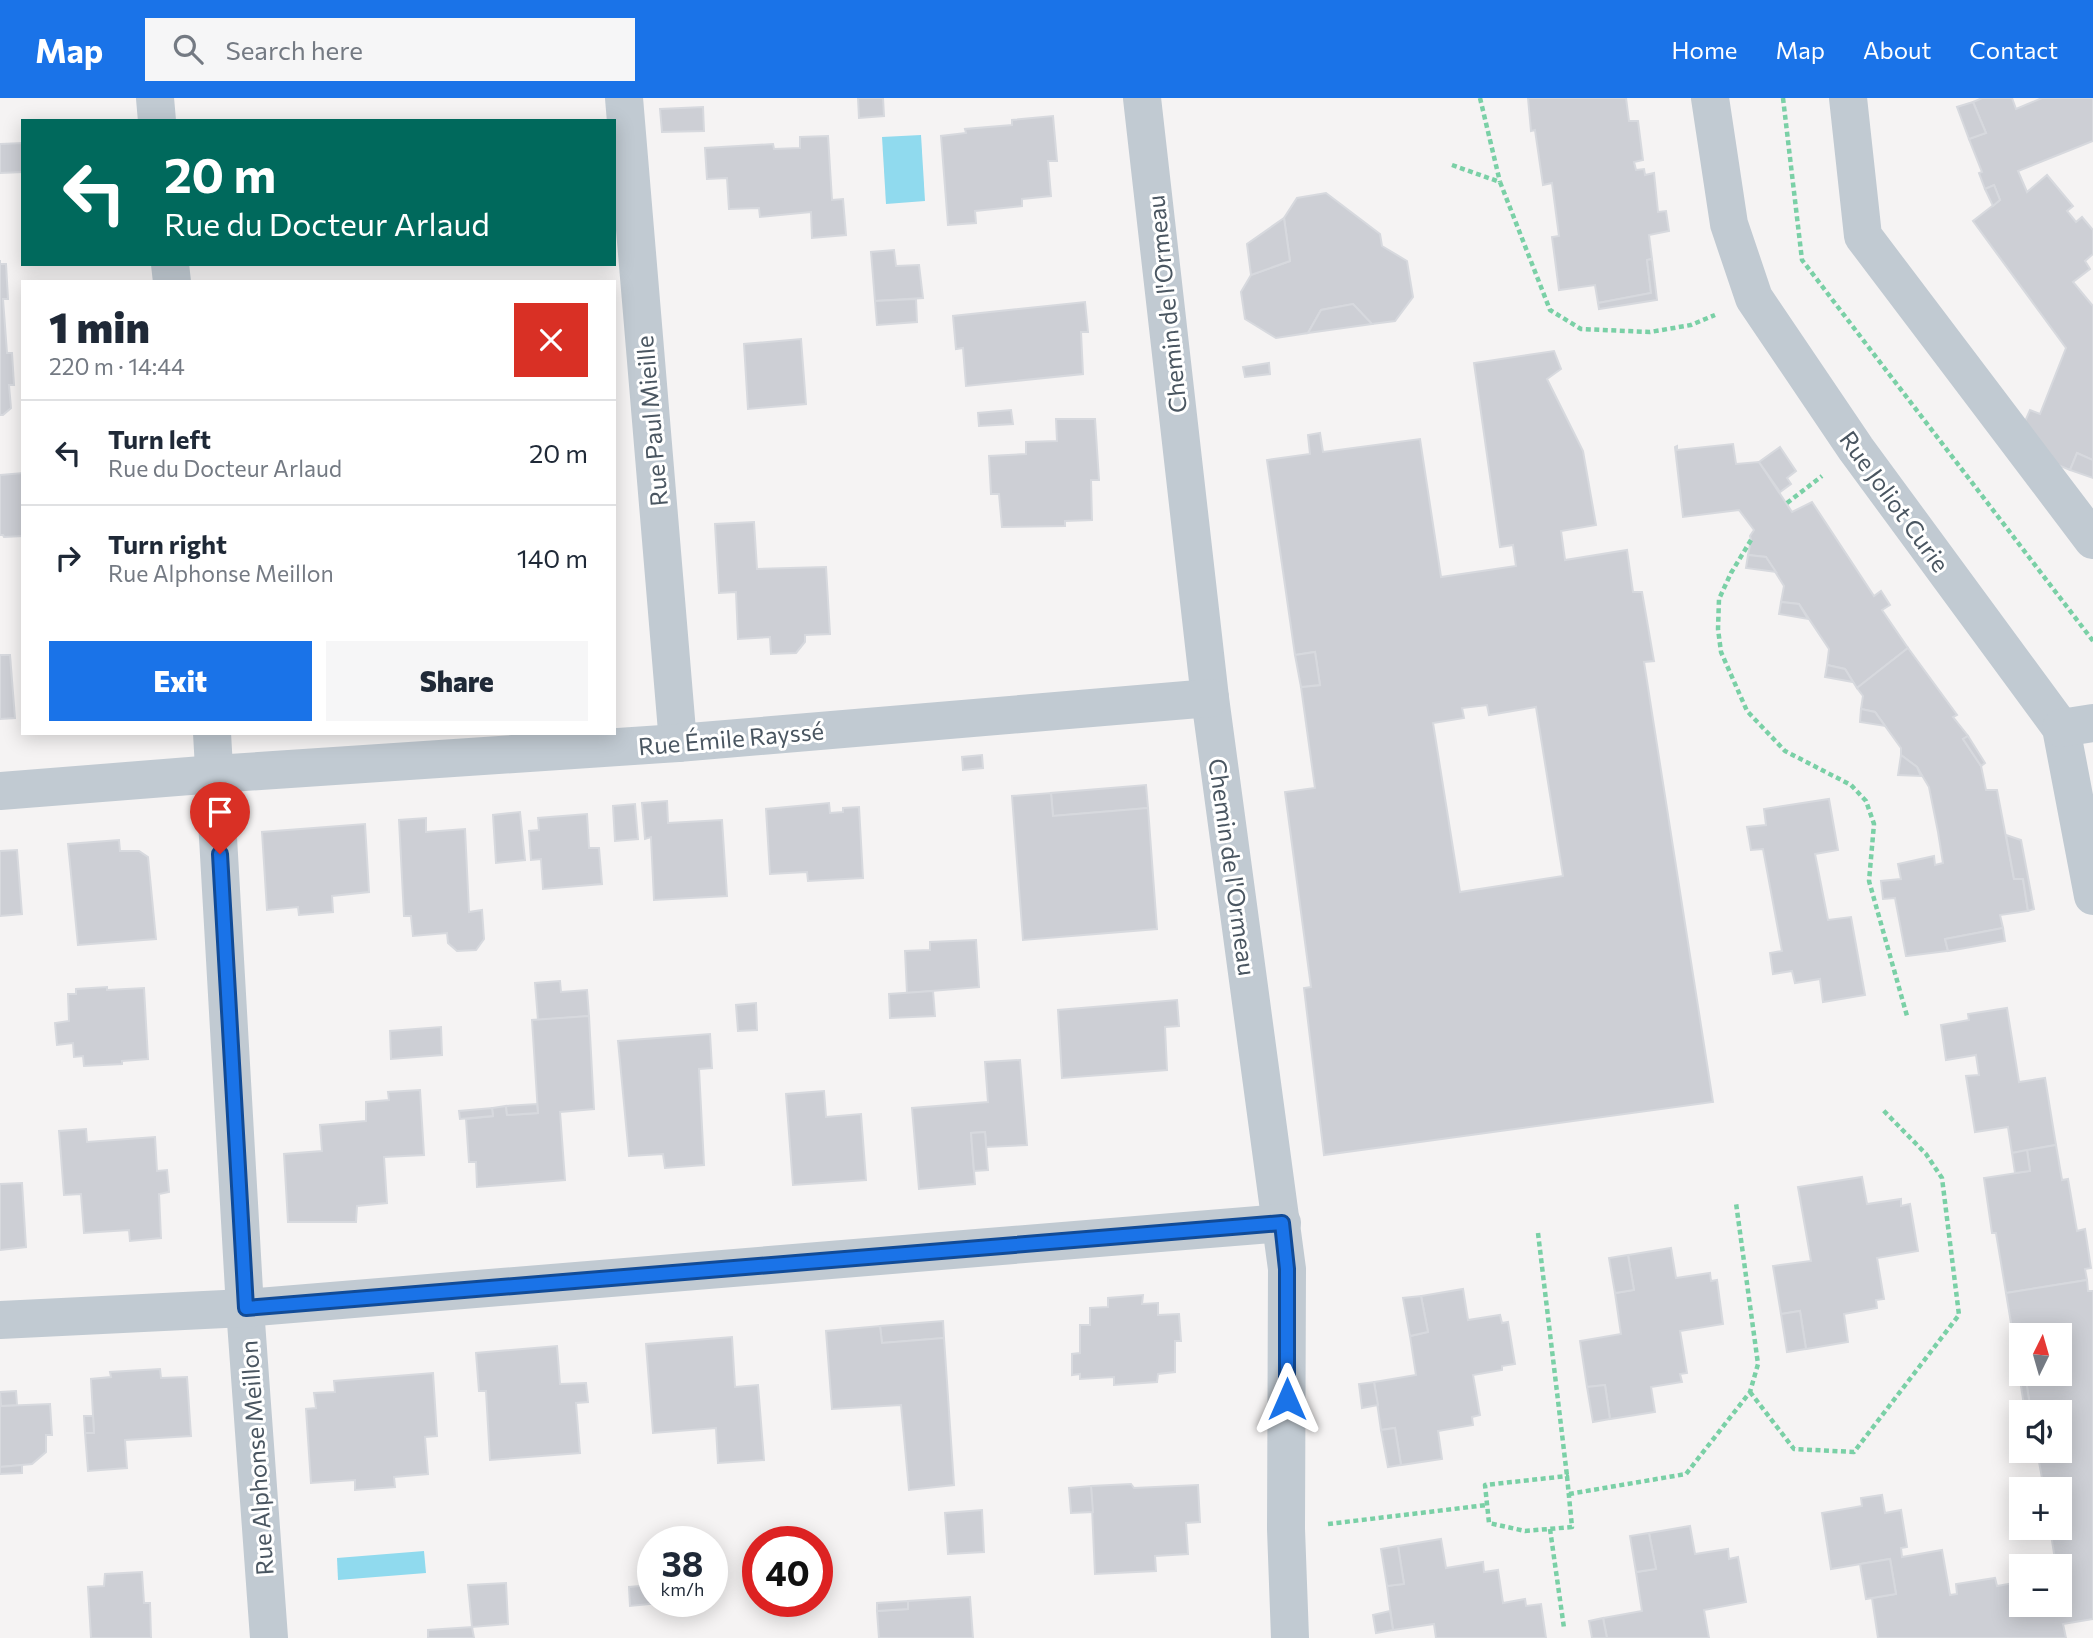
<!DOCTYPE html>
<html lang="en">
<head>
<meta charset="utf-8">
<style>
  :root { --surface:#fff; --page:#f6f6f7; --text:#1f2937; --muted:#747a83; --line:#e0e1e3; --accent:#1a73e8 }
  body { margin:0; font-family:Commissioner,sans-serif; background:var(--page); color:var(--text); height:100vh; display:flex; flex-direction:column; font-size:26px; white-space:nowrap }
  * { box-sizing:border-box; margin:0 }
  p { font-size:23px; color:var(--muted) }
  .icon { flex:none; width:38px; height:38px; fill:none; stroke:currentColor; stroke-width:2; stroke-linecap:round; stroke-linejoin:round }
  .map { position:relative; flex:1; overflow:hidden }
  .side { position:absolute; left:21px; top:182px; width:595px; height:455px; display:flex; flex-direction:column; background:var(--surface); border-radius:0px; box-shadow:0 4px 18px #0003 }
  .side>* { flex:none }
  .hud { position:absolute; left:21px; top:21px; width:595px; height:147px; border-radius:0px; box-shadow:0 4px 18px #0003; background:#00695c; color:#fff; overflow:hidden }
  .needle { width:46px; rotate:5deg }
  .buttons { position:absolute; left:2009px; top:1225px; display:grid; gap:14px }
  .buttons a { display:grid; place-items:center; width:63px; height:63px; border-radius:0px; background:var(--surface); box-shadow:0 4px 18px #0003; font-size:35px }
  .speed { position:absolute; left:637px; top:1428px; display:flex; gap:14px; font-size:35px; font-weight:700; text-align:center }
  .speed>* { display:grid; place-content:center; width:91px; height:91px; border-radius:50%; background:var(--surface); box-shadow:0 4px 18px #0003; line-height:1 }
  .speed small { font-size:18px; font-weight:400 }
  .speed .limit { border:10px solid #d22; background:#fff; color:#111 }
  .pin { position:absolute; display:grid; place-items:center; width:60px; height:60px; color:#fff; margin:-72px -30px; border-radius:50% 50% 50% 0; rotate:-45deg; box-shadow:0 0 7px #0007 }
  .pin .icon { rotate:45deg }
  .me { position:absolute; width:77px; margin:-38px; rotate:0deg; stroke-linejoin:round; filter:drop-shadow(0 0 5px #0008) }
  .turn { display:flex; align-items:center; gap:24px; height:147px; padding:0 28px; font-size:32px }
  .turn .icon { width:91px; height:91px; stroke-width:2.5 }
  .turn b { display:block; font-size:49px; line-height:60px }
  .round { display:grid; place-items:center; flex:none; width:74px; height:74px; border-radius:0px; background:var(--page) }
  .headline { display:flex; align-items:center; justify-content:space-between; height:119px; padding:0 28px }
  h1 { font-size:42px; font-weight:800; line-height:52px }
  .button { display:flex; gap:14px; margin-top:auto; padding:14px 28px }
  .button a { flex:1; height:80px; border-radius:0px; background:var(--accent); color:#fff; font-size:28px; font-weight:800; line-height:80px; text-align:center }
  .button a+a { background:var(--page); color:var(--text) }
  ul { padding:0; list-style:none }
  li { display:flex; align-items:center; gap:21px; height:105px; padding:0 28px; border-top:2px solid var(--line) }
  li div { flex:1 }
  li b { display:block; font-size:26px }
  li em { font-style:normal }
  header { display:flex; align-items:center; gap:42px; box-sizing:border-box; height:98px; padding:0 35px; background:var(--accent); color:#fff }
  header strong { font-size:33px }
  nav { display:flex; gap:38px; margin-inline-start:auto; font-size:24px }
  .search { width:490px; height:63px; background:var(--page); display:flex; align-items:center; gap:18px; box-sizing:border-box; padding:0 24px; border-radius:0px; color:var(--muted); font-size:26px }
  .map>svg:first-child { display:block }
  .water { fill:#90daee }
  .building { fill:#cdcfd5; stroke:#d7d9de; stroke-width:2; fill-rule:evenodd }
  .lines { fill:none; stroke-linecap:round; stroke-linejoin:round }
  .path { stroke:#7ad0a6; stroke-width:4.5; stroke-dasharray:5 3.5; stroke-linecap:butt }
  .minor { stroke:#c1cad2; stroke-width:38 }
  .route-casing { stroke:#114b97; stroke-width:18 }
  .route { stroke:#1a73e8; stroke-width:12 }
  .labels { text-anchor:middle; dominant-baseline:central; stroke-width:6; stroke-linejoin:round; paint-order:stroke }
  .street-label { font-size:24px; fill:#4a5661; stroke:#fff }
</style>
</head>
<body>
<header>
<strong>Map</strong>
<div class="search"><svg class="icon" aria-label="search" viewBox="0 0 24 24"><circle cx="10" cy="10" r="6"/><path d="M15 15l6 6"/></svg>Search here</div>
<nav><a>Home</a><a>Map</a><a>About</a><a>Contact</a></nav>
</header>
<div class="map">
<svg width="2093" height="1540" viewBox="0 0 2093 1540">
  <rect width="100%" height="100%" fill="#f5f3f3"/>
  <!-- water -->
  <g class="water">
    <polygon points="921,37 925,103 886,106 882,39"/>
    <polygon points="424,1453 426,1475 338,1482 337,1460"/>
  </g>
  <!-- building -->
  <g class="building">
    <polygon points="858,0 883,0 884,18 859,20"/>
    <polygon points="1528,0 1626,0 1629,23 1638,23 1643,62 1634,64 1636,72 1644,71 1645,77 1654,75 1658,114 1666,113 1669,133 1649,137 1652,161 1647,162 1651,195 1598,205 1595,187 1559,192 1552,139 1559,138 1552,85 1543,87 1535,32 1531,33"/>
    <polygon points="1982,0 2012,0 2016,11 2042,0 2093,0 2093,43 2018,73 2027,94 2047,77 2073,108 2067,113 2076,124 2082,119 2093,132 2093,156 2085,163 2090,171 2073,184 2093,208 2093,362 2077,355 2070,372 2036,358 2019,337 2030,312 2040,316 2066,250 1973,123 2000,102 1994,87 1985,91 1979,75 1982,74 1969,41 1986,35 1973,4"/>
    <polygon points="1973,4 1986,35 1969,41 1957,9"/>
    <polygon points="703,9 704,33 662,34 660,11"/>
    <polygon points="1053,18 1057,63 1048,63 1051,98 1022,101 1022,108 975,113 976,125 948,127 941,38 966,35 965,31 1012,27 1012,22"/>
    <polygon points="828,38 832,102 843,101 846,137 812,140 811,114 760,119 759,110 729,111 727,80 707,81 705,50 773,46 774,51 800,50 800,39"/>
    <polygon points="23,45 23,74 0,75 0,46"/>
    <polygon points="1994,87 2000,102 1993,108 1985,91"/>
    <polygon points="1326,95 1380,136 1382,148 1407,163 1413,199 1395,223 1372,226 1353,206 1321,212 1308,235 1276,240 1245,221 1241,194 1251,177 1290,163 1284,120 1297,100"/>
    <polygon points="1284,120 1290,163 1251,177 1247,146"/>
    <polygon points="894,152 896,168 919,167 923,200 875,203 871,154"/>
    <polygon points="1652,161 1657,202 1599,211 1598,205 1651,195 1647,162"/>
    <polygon points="0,162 0,166 6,166 8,201 3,201 7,255 12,255 14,287 9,287 11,310 3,317 0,317"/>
    <polygon points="916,201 917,224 877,227 875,203"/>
    <polygon points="1085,204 1088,234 1081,234 1083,276 966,288 963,250 956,251 953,218"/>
    <polygon points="1353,206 1372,226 1308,235 1321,212"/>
    <polygon points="801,241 806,306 748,311 744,246"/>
    <path d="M1554,253L1561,271L1547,281L1583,353L1596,427L1561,433L1565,462L1627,452L1633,494H1642L1654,563L1644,564L1713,1004L1324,1057L1304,890L1311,889L1285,694L1315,690L1301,589L1320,587L1315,554L1295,557L1267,362L1310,356L1308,337L1320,335L1323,354L1420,341L1441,479L1516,468L1513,447L1500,449L1474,265ZM1487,607L1489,617L1536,609L1563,778L1460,794L1433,625L1464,620L1462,610Z"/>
    <polygon points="1269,265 1270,276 1245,279 1243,269"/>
    <polygon points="1011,312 1013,326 979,328 978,315"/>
    <polygon points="1056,321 1095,321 1099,382 1091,382 1092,422 1065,423 1065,428 1002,429 999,396 991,396 989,358 1026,356 1026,344 1057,343"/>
    <polygon points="1733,346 1736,366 1759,364 1792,414 1812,404 1874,498 1881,493 1890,507 1882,512 1908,550 1857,590 1845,571 1827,567 1829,551 1799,506 1781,504 1784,488 1766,459 1748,457 1751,442 1750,438 1754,432 1739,412 1683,419 1675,349 1677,348 1677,352"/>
    <polygon points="1780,349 1796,373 1787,380 1791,386 1780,394 1759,364"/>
    <polygon points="2077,355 2093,362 2093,380 2070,372"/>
    <polygon points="23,375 23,438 4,439 3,437 0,437 0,377"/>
    <polygon points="754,424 757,471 826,469 830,536 805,537 805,544 796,555 771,556 770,539 738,541 736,494 719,495 715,426"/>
    <polygon points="1748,457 1766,459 1776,474 1746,470"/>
    <polygon points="1781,504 1799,506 1808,521 1779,516"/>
    <polygon points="1908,550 1957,617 1953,619 1968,638 1963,641 1981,668 1986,692 1997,692 2014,781 2023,781 2028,813 2000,817 2003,830 1945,841 1948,853 1907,858 1906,858 1895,800 1883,801 1881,783 1901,781 1898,766 1934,758 1935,767 1943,765 1938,734 1929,689 1917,669 1901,657 1901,650 1875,614 1861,611 1863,598 1857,590"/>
    <polygon points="1315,554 1320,587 1301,589 1295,557"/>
    <polygon points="0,557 10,557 15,620 0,621"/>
    <polygon points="1827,567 1845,571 1853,584 1825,579"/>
    <polygon points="1861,611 1875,614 1885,628 1860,624"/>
    <polygon points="1968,638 1985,665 1981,668 1963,641"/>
    <polygon points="982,657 983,670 963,672 962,659"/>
    <polygon points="1901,657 1917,669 1921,678 1898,677"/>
    <polygon points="1146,687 1148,710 1053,718 1051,695"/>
    <polygon points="1051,695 1053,718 1148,710 1157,831 1023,842 1012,698"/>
    <polygon points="1829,701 1838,752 1815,756 1828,822 1851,819 1865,897 1823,904 1820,881 1795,885 1792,873 1773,876 1770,855 1782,853 1763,751 1751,752 1747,729 1766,727 1764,711"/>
    <polygon points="667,703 668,725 722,722 727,798 654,802 651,739 645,741 642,705"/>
    <polygon points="829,705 830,715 843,714 843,710 859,709 863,780 808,783 807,774 770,776 766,711"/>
    <polygon points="635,706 638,741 615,743 613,708"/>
    <polygon points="520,714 525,762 496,765 493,717"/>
    <polygon points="587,716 589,750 599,750 602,786 543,791 541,761 531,762 529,733 539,732 538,720"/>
    <polygon points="426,720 426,734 465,731 469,814 482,812 484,841 476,852 457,853 448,845 447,835 413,838 411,818 404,818 399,722"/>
    <polygon points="365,726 369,794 332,798 333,814 299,817 298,809 267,812 262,734"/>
    <polygon points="2006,737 2021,742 2034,811 2028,813 2023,781 2014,781"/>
    <polygon points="119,742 120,753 139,753 148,759 156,841 78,847 68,746"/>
    <polygon points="17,752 22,816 0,818 0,753"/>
    <polygon points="2003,830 2005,843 1948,853 1945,841"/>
    <polygon points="976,842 979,889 907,895 905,853 930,852 930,844"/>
    <polygon points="560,883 561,894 587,892 589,918 538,922 535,885"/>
    <polygon points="107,889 107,892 144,890 148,961 122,963 122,966 84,968 83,958 74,959 73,945 57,947 55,925 69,923 68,896 76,896 76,891"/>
    <polygon points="933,893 935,918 890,920 889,896"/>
    <polygon points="1177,902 1179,928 1165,929 1167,972 1062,980 1058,912"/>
    <polygon points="756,905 757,932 738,933 736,907"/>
    <polygon points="2007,910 2019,984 2045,980 2056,1047 2012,1055 2008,1029 1975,1034 1966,978 1979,977 1976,957 1946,962 1941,927 1969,922 1968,916"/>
    <polygon points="589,918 594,1011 560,1014 565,1082 477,1089 476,1064 469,1064 466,1021 493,1018 492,1010 506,1008 507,1017 538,1015 532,922"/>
    <polygon points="441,929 442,957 391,961 390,933"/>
    <polygon points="710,936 712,970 699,971 704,1067 665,1070 663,1056 629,1058 618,943"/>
    <polygon points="1020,962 1027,1047 986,1049 985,1034 971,1035 975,1086 919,1091 912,1010 988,1004 985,964"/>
    <polygon points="420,992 424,1057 384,1059 387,1105 357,1108 356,1124 288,1124 284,1056 322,1053 320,1027 366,1023 366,1004 389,1002 388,994"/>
    <polygon points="824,993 826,1019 861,1016 866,1082 793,1087 786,996"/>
    <polygon points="537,1006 538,1015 507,1017 506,1008"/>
    <polygon points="492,1010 493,1018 460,1021 459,1013"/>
    <polygon points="86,1031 87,1044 155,1039 157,1073 167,1072 169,1094 159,1096 161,1140 130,1143 129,1132 84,1135 81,1096 64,1097 59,1033"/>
    <polygon points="985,1034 988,1072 974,1073 971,1035"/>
    <polygon points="2056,1047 2062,1082 2068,1081 2077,1133 2085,1131 2091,1170 2085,1171 2087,1182 2006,1195 1996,1135 1992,1135 1984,1080 2030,1073 2027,1052"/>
    <polygon points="2027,1052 2030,1073 2015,1075 2012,1055"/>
    <polygon points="1862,1079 1867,1106 1901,1101 1901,1108 1910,1106 1918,1153 1877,1160 1884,1201 1876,1202 1877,1210 1844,1216 1848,1244 1806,1251 1800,1213 1781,1216 1773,1168 1811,1163 1798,1089"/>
    <polygon points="22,1085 26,1149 0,1152 0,1086"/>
    <polygon points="1671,1150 1676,1180 1710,1175 1711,1183 1717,1182 1723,1226 1680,1233 1687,1275 1680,1276 1682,1284 1651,1289 1655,1314 1610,1321 1605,1287 1587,1289 1580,1243 1621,1236 1615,1195 1634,1192 1628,1157"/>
    <polygon points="1628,1157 1634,1192 1615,1195 1609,1160"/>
    <polygon points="2087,1182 2088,1193 2093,1193 2093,1521 2063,1526 2066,1540 1878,1540 1872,1500 1896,1496 1890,1461 1831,1471 1822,1415 1862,1408 1861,1400 1882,1397 1885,1415 1901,1412 1907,1449 1901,1450 1902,1459 1942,1452 1950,1497 1957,1496 1956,1486 1995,1480 1997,1488 2014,1485 2012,1474 2021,1473 2021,1507 2060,1507 2060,1468 2056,1468 2050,1430 2060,1430 2060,1391 2044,1391 2037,1353 2060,1353 2060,1314 2031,1314 2025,1276 2060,1276 2060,1237 2021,1237 2021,1252 2020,1242 2014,1243 2006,1195"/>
    <polygon points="1463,1191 1468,1222 1500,1217 1502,1225 1508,1224 1515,1266 1502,1268 1502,1272 1473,1277 1480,1317 1472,1319 1473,1327 1438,1333 1442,1361 1401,1367 1395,1330 1381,1332 1374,1284 1416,1277 1410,1238 1428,1234 1421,1198"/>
    <polygon points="1143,1197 1142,1206 1158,1205 1158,1217 1179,1216 1181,1243 1175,1243 1175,1274 1158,1276 1157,1284 1114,1287 1114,1279 1080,1281 1080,1276 1072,1277 1072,1256 1080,1255 1080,1227 1090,1227 1090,1210 1108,1209 1108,1200"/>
    <polygon points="1421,1198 1428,1234 1410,1238 1403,1200"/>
    <polygon points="1800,1213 1806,1251 1787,1254 1781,1216"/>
    <polygon points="943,1223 944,1240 882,1245 880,1228"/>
    <polygon points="880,1228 882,1245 944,1240 954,1387 909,1392 901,1307 832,1311 826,1233"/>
    <polygon points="732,1239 735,1289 758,1287 764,1362 718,1365 716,1330 653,1335 646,1246"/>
    <polygon points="2020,1242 2021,1276 2025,1276 2031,1314 2025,1314 2014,1243"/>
    <polygon points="557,1248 560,1286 586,1285 588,1304 576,1305 580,1355 490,1362 486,1293 479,1293 476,1255"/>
    <polygon points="160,1271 161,1280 187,1279 191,1338 125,1342 127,1370 88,1373 85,1335 94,1335 91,1281 111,1279 110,1274"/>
    <polygon points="433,1275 437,1338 425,1339 428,1376 394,1379 395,1389 355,1392 355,1382 311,1385 306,1311 316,1310 314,1295 335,1294 334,1283"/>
    <polygon points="1374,1284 1378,1307 1362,1310 1359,1286"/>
    <polygon points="1605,1287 1610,1321 1593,1324 1587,1289"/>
    <polygon points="0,1293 1,1308 50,1306 52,1337 46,1337 46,1354 32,1366 0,1369"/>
    <polygon points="16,1293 17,1307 1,1308 0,1294"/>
    <polygon points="84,1318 93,1318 94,1335 85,1335"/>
    <polygon points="1395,1330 1401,1367 1388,1369 1381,1332"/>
    <polygon points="22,1367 22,1375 0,1376 0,1369"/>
    <polygon points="1131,1386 1134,1390 1198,1387 1200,1424 1186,1425 1188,1456 1155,1458 1156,1473 1095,1476 1091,1388"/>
    <polygon points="1091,1388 1093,1414 1071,1415 1069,1390"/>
    <polygon points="982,1412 984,1454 948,1456 945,1415"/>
    <polygon points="1690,1428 1695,1456 1728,1451 1729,1461 1738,1459 1746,1504 1704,1512 1709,1540 1607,1540 1603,1520 1642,1513 1636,1474 1656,1471 1649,1435"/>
    <polygon points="1649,1435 1656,1471 1636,1474 1630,1438"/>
    <polygon points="1441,1441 1446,1470 1483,1464 1484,1474 1498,1472 1503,1505 1525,1501 1526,1508 1541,1506 1546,1540 1436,1540 1434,1526 1393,1532 1387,1488 1404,1486 1398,1448"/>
    <polygon points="1398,1448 1404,1486 1387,1488 1381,1451"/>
    <polygon points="1890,1461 1896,1496 1866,1501 1860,1466"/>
    <polygon points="142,1474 144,1505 150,1505 151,1540 91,1540 88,1489 104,1488 105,1476"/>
    <polygon points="506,1485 508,1526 472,1529 468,1487"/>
    <polygon points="653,1487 653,1503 680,1503 630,1508 629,1489"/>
    <polygon points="970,1499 973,1540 879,1540 877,1513 908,1511 908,1503"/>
    <polygon points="908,1503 908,1511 877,1513 877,1505"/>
    <polygon points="1390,1513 1393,1532 1376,1535 1373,1517"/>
    <polygon points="1603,1520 1607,1540 1592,1540 1589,1523"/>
    <polygon points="472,1529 474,1540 428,1540 428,1532"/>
  </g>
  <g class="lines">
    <!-- path -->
    <g class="path">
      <polyline points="1480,0 1500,84"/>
      <polyline points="1783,0 1802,162 2093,543"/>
      <polyline points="1452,67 1500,84 1550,212 1581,231 1650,234 1691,227 1715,217"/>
      <polyline points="1787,405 1822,378"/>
      <polyline points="1751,442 1731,475 1719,501 1718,531 1721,554 1747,613 1785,653 1851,687 1866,703 1874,726 1869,783 1907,918"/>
      <polyline points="1538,1135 1567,1378"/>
      <polyline points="1750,1294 1794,1351 1854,1354 1959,1217 1942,1080 1926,1056 1883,1012"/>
      <polygon points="1567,1378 1572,1429 1525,1433 1489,1425 1485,1387"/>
      <polyline points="1569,1396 1686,1376 1750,1294 1758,1266 1736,1105"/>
      <polyline points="1328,1426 1487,1407"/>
      <polyline points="1550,1431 1564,1530"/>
    </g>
    <!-- minor -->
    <g class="minor">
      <polyline points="155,0 157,23"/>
      <polyline points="624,0 678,645"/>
      <polyline points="1142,0 1210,600 1287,1171 1286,1431 1290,1540"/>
      <polyline points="1710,0 1729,126 1754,200 1856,351 2061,630 2093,798"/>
      <polyline points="1848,0 1863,138 2093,442"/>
      <polyline points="170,166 172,184"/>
      <polyline points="2061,630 2093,625"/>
      <polyline points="212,635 245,1210 269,1540"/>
      <polyline points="0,693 215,676 678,645 1210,600"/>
      <polyline points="0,1222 245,1210 1282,1125"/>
    </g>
  </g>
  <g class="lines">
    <!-- route casing -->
    <g class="route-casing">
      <polyline id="route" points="220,756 246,1210 1282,1125 1287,1171 1287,1301"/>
    </g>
    <!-- route -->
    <use href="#route" class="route"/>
  </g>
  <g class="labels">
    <!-- street labels -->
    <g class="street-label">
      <text transform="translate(1166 206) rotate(-96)">Chemin de l'Ormeau</text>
      <text transform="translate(651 323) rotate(-95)">Rue Paul Mieille</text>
      <text transform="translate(1895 403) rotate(54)">Rue Joliot Curie</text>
      <text transform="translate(731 640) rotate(-5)">Rue Émile Rayssé</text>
      <text transform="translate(1233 769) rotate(82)">Chemin de l'Ormeau</text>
      <text transform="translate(256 1360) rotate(-94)">Rue Alphonse Meillon</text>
    </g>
  </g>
</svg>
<div class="buttons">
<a><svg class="needle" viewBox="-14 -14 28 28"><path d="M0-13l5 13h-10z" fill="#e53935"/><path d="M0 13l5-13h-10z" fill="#747a83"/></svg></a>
<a><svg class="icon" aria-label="sound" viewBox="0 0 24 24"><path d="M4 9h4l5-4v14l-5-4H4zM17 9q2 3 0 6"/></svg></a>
<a>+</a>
<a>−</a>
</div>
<div class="speed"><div>38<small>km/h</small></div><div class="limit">40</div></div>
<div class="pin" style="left:220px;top:756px;background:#d93025"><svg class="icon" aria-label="arrive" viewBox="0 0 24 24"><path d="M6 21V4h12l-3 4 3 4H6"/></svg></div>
<svg class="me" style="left:1287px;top:1301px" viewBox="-20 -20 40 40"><path d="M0-17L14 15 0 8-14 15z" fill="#1a73e8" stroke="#fff" stroke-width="4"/></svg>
<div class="hud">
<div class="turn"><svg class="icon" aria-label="left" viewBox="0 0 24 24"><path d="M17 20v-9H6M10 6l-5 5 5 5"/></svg><div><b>20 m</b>Rue du Docteur Arlaud</div></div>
</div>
<section class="side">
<div class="headline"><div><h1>1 min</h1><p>220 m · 14:44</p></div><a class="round" style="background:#d93025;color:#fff"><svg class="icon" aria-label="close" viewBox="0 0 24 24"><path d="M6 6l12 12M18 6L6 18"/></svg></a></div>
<ul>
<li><svg class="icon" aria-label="left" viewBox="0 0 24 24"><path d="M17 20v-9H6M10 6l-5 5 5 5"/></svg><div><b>Turn left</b><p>Rue du Docteur Arlaud</p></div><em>20 m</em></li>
<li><svg class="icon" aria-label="right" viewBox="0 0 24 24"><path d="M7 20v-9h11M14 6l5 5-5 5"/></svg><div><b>Turn right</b><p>Rue Alphonse Meillon</p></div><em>140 m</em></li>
</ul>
<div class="button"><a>Exit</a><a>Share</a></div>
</section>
</div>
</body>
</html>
